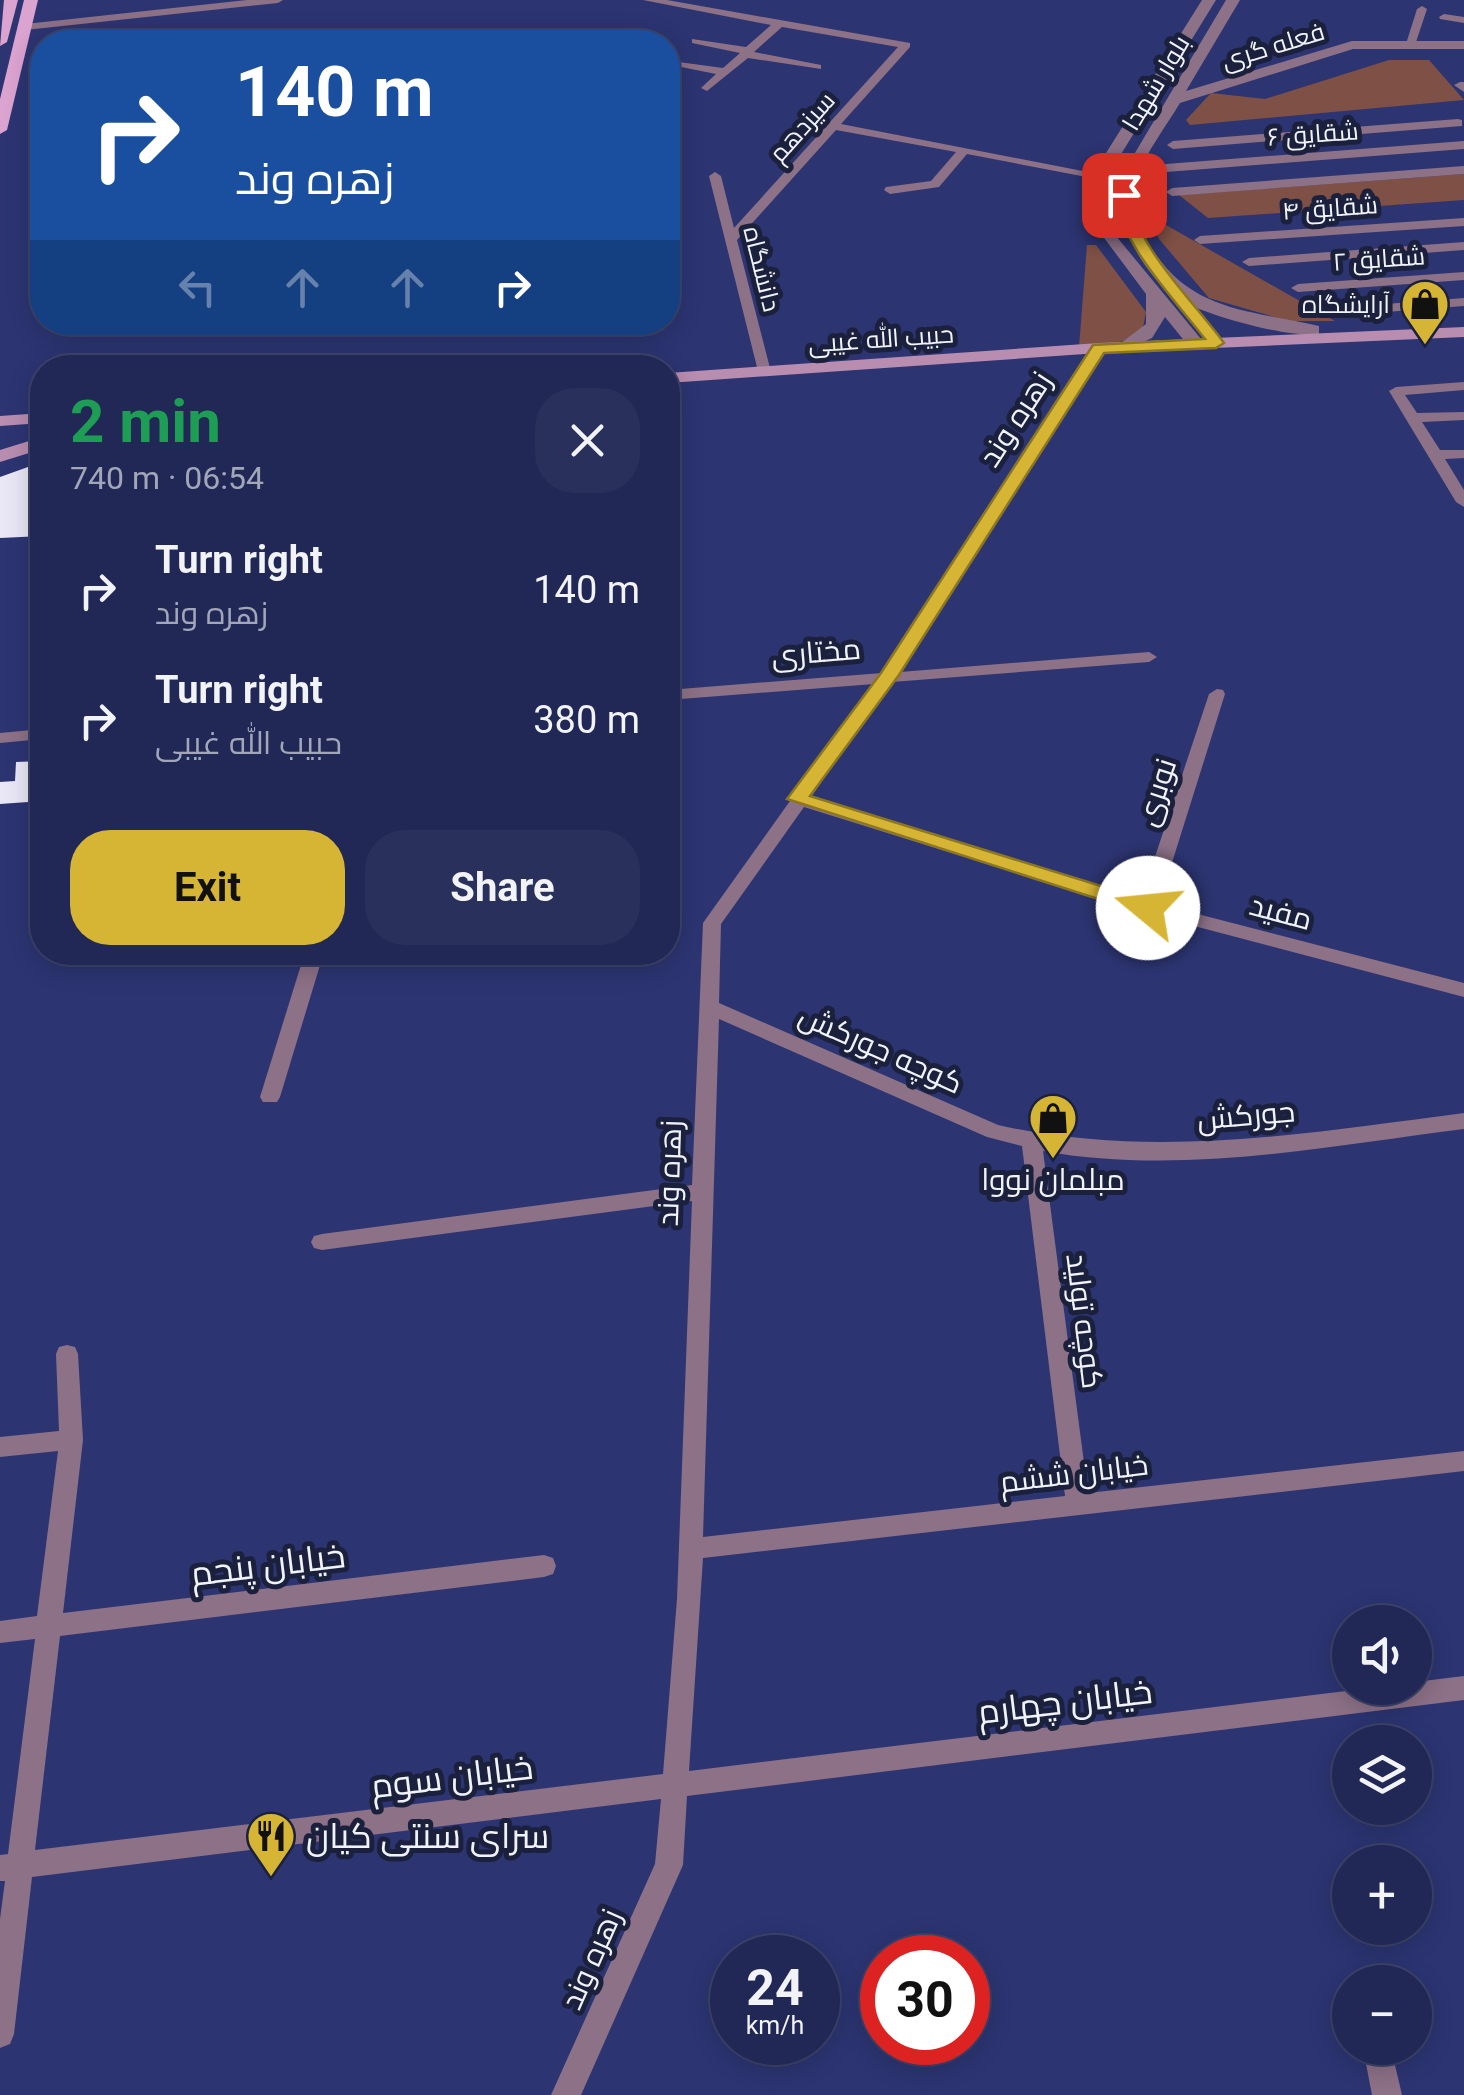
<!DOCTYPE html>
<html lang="en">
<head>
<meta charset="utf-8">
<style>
  :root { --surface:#212856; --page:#29305c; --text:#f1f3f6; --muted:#a2a6b9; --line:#3e446c; --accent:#d6b534 }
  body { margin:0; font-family:Roboto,Cairo,sans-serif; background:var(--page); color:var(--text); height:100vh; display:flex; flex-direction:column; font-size:38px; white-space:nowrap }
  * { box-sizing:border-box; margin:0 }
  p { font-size:32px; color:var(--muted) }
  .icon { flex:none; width:55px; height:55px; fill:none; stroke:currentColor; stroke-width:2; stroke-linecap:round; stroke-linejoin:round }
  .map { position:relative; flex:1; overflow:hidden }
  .sheet { position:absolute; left:30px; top:355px; width:650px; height:610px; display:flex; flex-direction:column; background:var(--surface); border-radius:40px; box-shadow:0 5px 25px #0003,0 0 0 2px var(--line) }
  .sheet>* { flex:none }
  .banner { position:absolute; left:30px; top:30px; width:650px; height:305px; border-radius:40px; box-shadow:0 5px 25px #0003,0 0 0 2px var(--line); background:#1a4fa0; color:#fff; overflow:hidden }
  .tools { position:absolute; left:1332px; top:1605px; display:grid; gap:20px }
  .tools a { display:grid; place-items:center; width:100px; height:100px; border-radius:50%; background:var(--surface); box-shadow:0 5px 25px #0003,0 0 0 2px var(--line); font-size:50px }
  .speed { position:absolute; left:710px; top:1935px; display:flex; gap:20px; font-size:50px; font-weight:700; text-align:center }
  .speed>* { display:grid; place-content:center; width:130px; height:130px; border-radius:50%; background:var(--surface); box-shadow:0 5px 25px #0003,0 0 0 2px var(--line); line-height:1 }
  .speed small { font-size:25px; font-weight:400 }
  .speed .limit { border:15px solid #d22; background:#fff; color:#111 }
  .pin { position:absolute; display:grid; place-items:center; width:85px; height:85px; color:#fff; margin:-42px; border-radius:20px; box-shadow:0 5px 15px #0006 }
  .me { position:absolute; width:110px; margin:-55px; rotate:287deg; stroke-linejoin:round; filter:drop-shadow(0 0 8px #0008) }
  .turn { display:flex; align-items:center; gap:35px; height:210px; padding:0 40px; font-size:45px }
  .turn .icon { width:130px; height:130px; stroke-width:2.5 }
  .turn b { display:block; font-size:70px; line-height:85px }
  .lanes { display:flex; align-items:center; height:95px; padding:0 40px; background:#0003; justify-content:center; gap:50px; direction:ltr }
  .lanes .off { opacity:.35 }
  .round { display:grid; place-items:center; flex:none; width:105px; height:105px; border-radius:40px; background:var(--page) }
  .summary { display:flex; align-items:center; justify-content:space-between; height:170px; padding:0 40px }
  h1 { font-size:60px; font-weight:700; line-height:75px; color:#1e9e55 }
  .action { display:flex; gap:20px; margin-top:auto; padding:20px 40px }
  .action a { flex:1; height:115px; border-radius:40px; background:var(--accent); color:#111; font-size:40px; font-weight:700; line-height:115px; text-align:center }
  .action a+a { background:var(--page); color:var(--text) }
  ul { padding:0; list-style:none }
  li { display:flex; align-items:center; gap:30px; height:130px; padding:0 40px }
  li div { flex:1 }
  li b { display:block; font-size:38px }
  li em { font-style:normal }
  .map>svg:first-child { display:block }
  .green { fill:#7f5045 }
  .building { fill:#e9e7f5 }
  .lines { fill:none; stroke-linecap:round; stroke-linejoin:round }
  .minor { fill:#8d7187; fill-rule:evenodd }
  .tertiary { fill:#8d7187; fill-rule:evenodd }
  .secondary { fill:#b98db0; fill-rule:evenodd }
  .primary { fill:#dba3d0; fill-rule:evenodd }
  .route { fill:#d6b534; stroke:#8b7622; stroke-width:2.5 }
  .labels { text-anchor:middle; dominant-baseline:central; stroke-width:10; stroke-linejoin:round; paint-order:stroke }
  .far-street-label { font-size:25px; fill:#f1f3fb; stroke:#1b213c }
  .far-poi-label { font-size:25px; fill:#f1f3fb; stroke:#1b213c; text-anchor:end }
  .street-label { font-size:30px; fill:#f1f3fb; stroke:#1b213c }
  .poi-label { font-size:30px; fill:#f1f3fb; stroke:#1b213c }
  .near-street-label { font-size:35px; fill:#f1f3fb; stroke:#1b213c }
  .near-poi-label { font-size:35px; fill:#f1f3fb; stroke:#1b213c; text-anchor:start }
</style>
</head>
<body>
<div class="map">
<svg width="1464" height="2095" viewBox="0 0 1464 2095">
  <rect width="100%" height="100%" fill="#2c3572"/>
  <!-- green -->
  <g class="green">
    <polygon points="1389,60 1429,60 1464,100 1190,125 1186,120 1211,93 1265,99"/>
    <polygon points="1464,174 1464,200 1208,218 1179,195"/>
    <polygon points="1151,221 1159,221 1335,321 1288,321 1209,298 1159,239"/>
    <polygon points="1087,245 1096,245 1146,312 1142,332 1126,341 1079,347"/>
  </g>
  <!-- building -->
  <g class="building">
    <polygon points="42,462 42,536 0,538 0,477"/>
    <polygon points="42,761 42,801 0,804 0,782 15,781 16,762"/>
  </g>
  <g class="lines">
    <!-- minor -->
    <g class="minor">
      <polygon points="247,0 283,0 278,3 25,30 19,27 25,24"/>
      <polygon points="643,0 667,0 910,43 910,47 841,124 1103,175 1097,179 967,154 939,187 890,194 884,190 886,187 931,181 956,152 836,130 737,240 771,372 759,375 709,176 715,172 721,176 734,228 898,47 782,27 754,52 821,65 821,69 748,58 707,91 701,88 716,74 671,65 671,61 723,68 740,53 692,43 692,39 746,47 771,25"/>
      <polygon points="1422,6 1427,9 1416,42 1406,44 1417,9"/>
      <polygon points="1444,14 1464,17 1464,23 1440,19 1439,17"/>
      <polygon points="1460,82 1464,82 1464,92 1454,85"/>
      <polygon points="1458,119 1462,120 1462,126 1173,149 1167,145 1173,141"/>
      <polygon points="1464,141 1464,149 1166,172 1160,168 1166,164"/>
      <polygon points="1464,166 1464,174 1172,196 1166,192 1172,188"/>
      <polygon points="1464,218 1464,226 1200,244 1194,240 1200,236"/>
      <polygon points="1464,242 1464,250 1249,266 1242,262 1249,258"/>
      <polygon points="1464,272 1464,280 1298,292 1291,288 1298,284"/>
      <polygon points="1464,298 1464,306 1333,316 1326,312 1333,308"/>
      <path d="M1099,344L1106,348L900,672L1149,652L1157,657L1149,662L892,682L811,797L1141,899L1209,694L1217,689L1223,690L1225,694L1159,904L1464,983V997L1141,912L804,807L721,924L719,1003L998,1125C1153,1160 1309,1133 1464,1113V1129C1327,1146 1181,1176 1043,1151L1088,1493L1464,1451V1471L703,1558L689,1771L1371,1688H1415V1682L1464,1676V1700L687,1796L683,1865L581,2095H551L655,1864L661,1799L32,1877L14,2034L10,2044L0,2048V1919L5,1881H0V1855L8,1854L35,1639L0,1643V1621L37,1616L58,1451L0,1457V1437L59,1431L56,1354L59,1347L67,1345L75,1347L78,1354L83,1440L63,1613L544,1555L553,1558L556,1566L553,1574L544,1577L60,1636L35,1850L663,1774L677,1599L692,1201L322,1250L314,1248L311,1242L314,1236L322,1234L692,1185L703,923L790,801L791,795L795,794L874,684L668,700V690L882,673L1092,348ZM719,1019L987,1137L1022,1146L1065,1496L703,1537Z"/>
      <polygon points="1464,382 1464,390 1405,395 1417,413 1464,412 1464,420 1422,422 1440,450 1464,450 1464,458 1445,459 1464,490 1464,507 1456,502 1389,391 1396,387"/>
      <polygon points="42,729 42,739 0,743 0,733"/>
      <polygon points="305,952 324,952 280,1097 277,1102 263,1102 260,1097"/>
      <polygon points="1363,2048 1391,2048 1402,2095 1372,2095"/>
    </g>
    <!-- tertiary -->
    <g class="tertiary">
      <polygon points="1202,0 1216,0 1102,185 1106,219 1116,236 1206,345 1191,349 1165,317 1152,338 1130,348 1121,343 1146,324 1146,294 1090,219 1086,185"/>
      <path d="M1226,0H1240L1186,91L1352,41H1464V49H1353L1180,103C1166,126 1148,150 1137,176C1129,194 1136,218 1144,235C1184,312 1245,309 1319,326V334C1290,339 1193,313 1171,294C1139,267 1115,220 1120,178Z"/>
    </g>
    <!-- secondary -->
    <g class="secondary">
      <polygon points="1464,327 1464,337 1099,353 668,383 668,373 1099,343"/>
      <polygon points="42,413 42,423 0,426 0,416"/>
      <polygon points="42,437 42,449 0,462 0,450"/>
    </g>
    <!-- primary -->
    <g class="primary">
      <polygon points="4,0 18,0 7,42 0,46"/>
      <polygon points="24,0 38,0 7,130 0,134 0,99"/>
    </g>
  </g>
  <!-- route -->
  <path class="route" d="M1124,191L1131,195C1131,242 1196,304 1224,343L1216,348L1104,353L899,675L810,796L1156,903V913L1148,915L787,799L881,673L1093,345L1205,339C1177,302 1117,241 1117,195Z"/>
  <!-- icons -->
  <defs>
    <g id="shop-pin" transform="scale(2.5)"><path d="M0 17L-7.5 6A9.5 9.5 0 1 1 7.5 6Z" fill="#d6b534" stroke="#1b213c"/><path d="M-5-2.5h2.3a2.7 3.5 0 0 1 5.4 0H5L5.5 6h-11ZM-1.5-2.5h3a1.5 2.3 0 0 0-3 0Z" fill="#111"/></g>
    <g id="restaurant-pin" transform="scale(2.5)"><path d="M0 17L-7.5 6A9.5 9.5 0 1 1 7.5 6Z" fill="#d6b534" stroke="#1b213c"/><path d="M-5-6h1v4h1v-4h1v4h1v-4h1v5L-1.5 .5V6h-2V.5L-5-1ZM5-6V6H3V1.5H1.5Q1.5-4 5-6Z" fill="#111"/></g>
  </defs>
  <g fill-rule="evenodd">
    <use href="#shop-pin" x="1425" y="304"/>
    <use href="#shop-pin" x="1053" y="1118"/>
    <use href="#restaurant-pin" x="271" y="1836"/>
  </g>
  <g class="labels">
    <!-- far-street labels -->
    <g class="far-street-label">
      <text transform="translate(1273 46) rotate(-17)">فعله گری</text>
      <text transform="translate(1156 83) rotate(-59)">بلوار شهدا</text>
      <text transform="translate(802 127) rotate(-48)">سیزدهم</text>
      <text transform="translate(1313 134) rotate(-4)">شقایق ۶</text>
      <text transform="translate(1330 208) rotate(-4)">شقایق ۴</text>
      <text transform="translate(1379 259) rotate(-4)">شقایق ۲</text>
      <text transform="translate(762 269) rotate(76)">دانشگاه</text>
      <text transform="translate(881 339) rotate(-4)">حبیب الله غیبی</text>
    </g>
    <!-- far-poi labels -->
    <g class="far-poi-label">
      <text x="1390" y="304">آرایشگاه</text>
    </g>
    <!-- street labels -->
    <g class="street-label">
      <text transform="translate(1015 419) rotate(-57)">زهره وند</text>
      <text transform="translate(816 652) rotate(-5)">مختاری</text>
      <text transform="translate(1156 792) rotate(-72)">نوبری</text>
      <text transform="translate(1281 912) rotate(15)">مفید</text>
      <text transform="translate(881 1049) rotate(24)">کوچه جورکش</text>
      <text transform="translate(1246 1115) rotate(-5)">جورکش</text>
      <text transform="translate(669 1173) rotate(-88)">زهره وند</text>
      <text transform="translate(1085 1321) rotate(83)">کوچه تولید</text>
      <text transform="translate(1074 1473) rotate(-7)">خیابان ششم</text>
      <text transform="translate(591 1959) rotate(-66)">زهره وند</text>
    </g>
    <!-- poi labels -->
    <g class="poi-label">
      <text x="1053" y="1179">مبلمان نووا</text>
    </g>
    <!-- near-street labels -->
    <g class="near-street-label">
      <text transform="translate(268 1565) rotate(-7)">خیابان پنجم</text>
      <text transform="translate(1065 1702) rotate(-7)">خیابان چهارم</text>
      <text transform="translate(452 1777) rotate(-7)">خیابان سوم</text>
    </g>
    <!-- near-poi labels -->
    <g class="near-poi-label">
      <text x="306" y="1836">سرای سنتی کیان</text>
    </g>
  </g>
</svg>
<div class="tools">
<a><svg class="icon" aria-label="sound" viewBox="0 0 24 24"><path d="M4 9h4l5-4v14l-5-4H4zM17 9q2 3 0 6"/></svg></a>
<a><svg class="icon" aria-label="layers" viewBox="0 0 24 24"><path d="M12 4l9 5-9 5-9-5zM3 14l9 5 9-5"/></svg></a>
<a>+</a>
<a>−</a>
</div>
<div class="speed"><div>24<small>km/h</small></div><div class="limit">30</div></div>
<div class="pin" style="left:1124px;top:195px;background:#d93025"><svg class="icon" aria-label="arrive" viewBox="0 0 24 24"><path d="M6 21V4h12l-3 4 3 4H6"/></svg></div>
<svg class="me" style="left:1148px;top:908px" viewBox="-20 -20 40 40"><circle r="19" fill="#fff"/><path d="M0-13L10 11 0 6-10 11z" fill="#d6b534"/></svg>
<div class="banner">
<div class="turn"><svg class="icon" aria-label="right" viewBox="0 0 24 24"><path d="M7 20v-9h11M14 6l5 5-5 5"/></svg><div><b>140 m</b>زهره وند</div></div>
<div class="lanes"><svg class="icon off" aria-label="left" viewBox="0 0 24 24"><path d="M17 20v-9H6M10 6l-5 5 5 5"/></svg><svg class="icon off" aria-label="ahead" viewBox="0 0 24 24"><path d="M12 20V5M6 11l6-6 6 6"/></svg><svg class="icon off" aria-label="ahead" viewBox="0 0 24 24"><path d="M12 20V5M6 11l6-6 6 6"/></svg><svg class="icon" aria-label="right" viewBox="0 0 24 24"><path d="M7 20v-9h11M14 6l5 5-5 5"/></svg></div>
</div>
<section class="sheet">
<div class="summary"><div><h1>2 min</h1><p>740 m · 06:54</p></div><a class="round"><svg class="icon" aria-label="close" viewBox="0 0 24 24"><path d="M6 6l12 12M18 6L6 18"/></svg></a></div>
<ul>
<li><svg class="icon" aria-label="right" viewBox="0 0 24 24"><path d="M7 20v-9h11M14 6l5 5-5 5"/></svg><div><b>Turn right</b><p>زهره وند</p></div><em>140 m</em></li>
<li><svg class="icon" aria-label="right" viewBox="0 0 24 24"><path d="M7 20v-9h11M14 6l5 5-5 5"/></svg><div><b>Turn right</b><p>حبیب الله غیبی</p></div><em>380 m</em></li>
</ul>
<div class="action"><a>Exit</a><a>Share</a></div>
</section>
</div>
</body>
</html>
